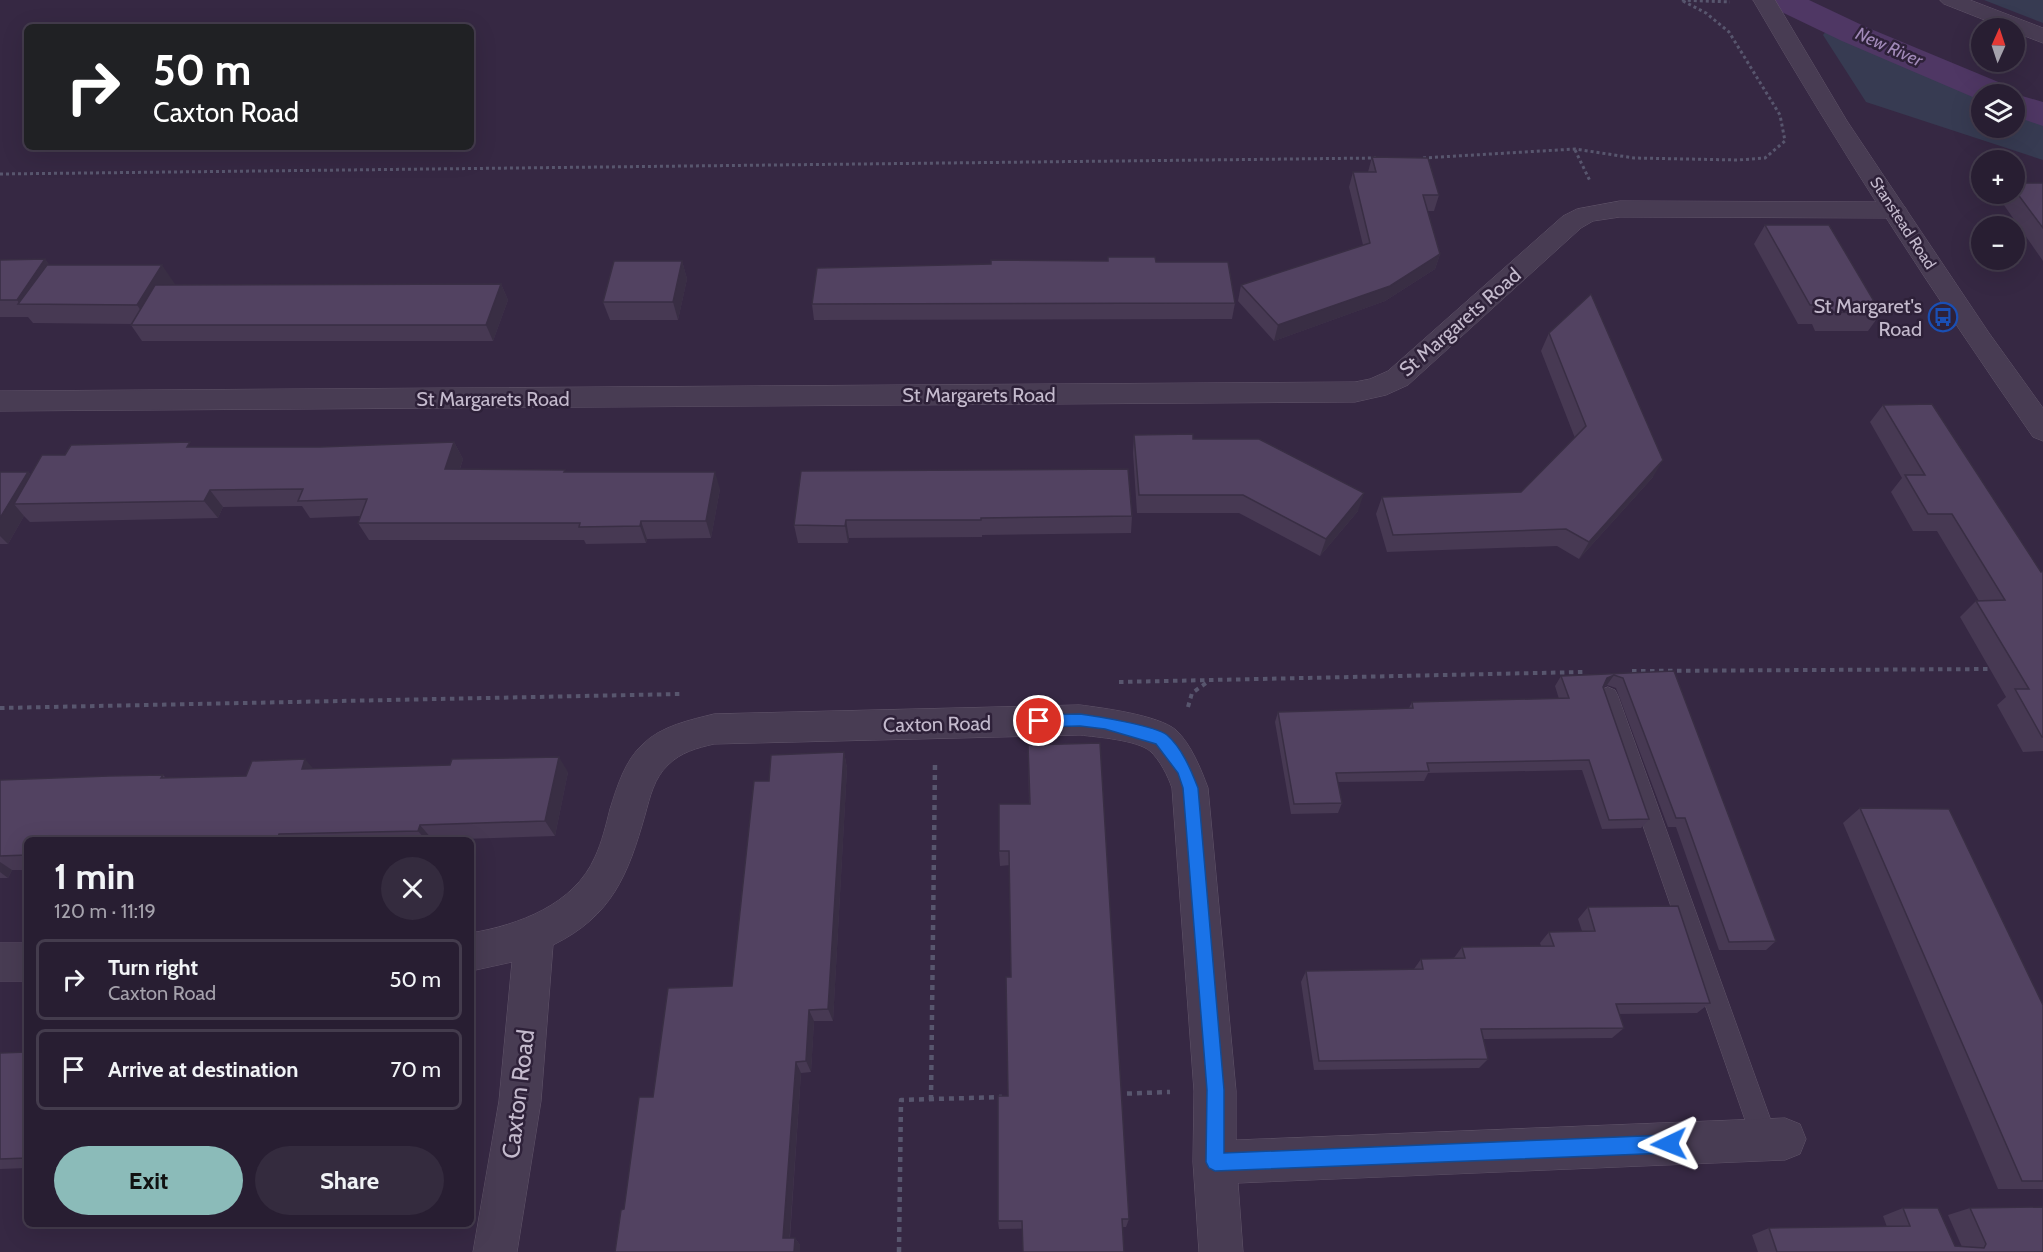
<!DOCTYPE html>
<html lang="en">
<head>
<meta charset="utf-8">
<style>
  :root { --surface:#281e32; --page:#342b3e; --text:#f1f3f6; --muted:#a5a2ac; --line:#443c4d; --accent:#8bbbb9 }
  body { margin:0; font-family:Cabin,sans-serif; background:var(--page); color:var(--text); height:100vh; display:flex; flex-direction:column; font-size:22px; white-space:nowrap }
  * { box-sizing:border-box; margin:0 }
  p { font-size:20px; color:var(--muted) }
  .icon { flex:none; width:33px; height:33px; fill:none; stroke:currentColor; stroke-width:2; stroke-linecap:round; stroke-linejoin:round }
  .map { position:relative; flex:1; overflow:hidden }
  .sheet { position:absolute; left:24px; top:837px; width:450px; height:390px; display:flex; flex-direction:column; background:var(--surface); border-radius:9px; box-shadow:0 6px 24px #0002,0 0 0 2px var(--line) }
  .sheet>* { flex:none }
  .hud { position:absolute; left:24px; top:24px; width:450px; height:126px; border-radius:9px; box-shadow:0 6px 24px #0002,0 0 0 2px var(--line); background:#202124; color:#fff; overflow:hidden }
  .needle { width:39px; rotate:3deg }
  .buttons { position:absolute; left:1971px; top:18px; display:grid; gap:12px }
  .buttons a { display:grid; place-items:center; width:54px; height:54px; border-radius:50%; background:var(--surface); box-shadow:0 6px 24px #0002,0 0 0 2px var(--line); font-size:30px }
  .pin { position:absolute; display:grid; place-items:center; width:51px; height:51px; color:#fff; margin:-26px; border:3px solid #fff; border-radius:50%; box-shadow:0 2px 6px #0007 }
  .me { position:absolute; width:66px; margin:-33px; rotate:268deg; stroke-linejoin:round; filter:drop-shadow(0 0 4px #0008) }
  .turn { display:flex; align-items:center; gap:21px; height:126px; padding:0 30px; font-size:27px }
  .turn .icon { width:78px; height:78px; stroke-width:2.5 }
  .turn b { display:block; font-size:42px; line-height:51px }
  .round { display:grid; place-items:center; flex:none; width:63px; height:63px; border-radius:32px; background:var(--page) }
  .overview { display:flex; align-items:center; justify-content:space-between; height:102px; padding:0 30px }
  h1 { font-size:36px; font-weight:800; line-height:45px }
  .primary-button { display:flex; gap:12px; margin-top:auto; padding:12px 30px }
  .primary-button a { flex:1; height:69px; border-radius:36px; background:var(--accent); color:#111; font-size:24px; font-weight:800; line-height:69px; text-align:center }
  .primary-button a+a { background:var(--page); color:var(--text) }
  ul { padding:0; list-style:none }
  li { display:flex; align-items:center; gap:18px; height:81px; margin:0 12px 9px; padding:0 18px; border:3px solid var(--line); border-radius:9px }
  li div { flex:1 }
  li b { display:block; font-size:22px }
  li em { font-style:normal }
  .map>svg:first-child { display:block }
  .green { fill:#373b52 }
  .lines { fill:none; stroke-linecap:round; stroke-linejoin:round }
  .canal { fill:#4f3764; fill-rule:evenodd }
  .service-casing { stroke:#61556a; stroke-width:1 }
  .minor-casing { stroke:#61556a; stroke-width:1 }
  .tertiary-casing { stroke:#61556a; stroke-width:1 }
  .path-far2 { stroke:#58566e; stroke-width:3; stroke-dasharray:3 3; stroke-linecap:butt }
  .path-far1 { stroke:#58566e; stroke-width:4; stroke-dasharray:4.5 4.5; stroke-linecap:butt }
  .path { stroke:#58566e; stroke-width:4.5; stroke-dasharray:5 5; stroke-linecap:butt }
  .service { fill:#483c53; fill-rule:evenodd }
  .minor { fill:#483c53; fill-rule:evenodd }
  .tertiary { fill:#483c53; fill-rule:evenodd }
  .wall { fill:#473953 }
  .shaded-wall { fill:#392e44 }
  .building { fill:#524261; stroke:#392e44; stroke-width:1.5 }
  .route { fill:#1a73e8; stroke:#114b97; stroke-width:1.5 }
  .labels { text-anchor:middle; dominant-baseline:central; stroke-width:5; stroke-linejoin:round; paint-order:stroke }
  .far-street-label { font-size:16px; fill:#c4bacd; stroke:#2e2139 }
  .far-water-label { font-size:18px; font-style:italic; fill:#a189b8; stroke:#2e2139 }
  .poi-label { font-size:20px; fill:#c4bacd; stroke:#2e2139; text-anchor:end }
  .street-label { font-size:20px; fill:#c4bacd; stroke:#2e2139 }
  .near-street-label { font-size:24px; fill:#c4bacd; stroke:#2e2139 }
</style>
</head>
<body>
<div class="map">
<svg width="2043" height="1252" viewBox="0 0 2043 1252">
  <rect width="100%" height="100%" fill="#362843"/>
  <!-- green -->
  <g class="green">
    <polygon points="1984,0 2043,0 2043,23"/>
    <polygon points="1827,30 1981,97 1982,128 2014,128 2015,111 2043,123 2043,160 1866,102 1823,35"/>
  </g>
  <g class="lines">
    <!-- canal -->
    <polygon class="canal" points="1767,0 1809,0 1866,27 2008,86 2012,93 2043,102 2043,126 2014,116 2014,94 1982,94 1982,101 1842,41 1771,7"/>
    <!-- service casing -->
    <g class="service-casing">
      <polygon id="service" points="1608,687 1615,690 1618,696 1778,1140 1774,1149 1765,1153 1756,1149 1752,1140 1598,696 1601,690"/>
    </g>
    <!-- minor casing -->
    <g class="minor-casing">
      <g id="minor">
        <polygon points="1940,0 1970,0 2043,28 2043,43 2014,32 2014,28 2005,28 1944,4"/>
        <polygon points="1620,201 1894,202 1903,205 1907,210 1903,215 1894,218 1620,217 1593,221 1581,228 1408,385 1386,395 1355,402 0,411 0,391 1355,382 1370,379 1388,371 1563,216 1577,209"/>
        <path d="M1080,705C1103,708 1158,715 1176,730C1191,744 1201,769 1208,788L1236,1091V1140L1785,1118L1800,1124L1806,1139L1800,1154L1785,1160L1238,1183L1243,1252H1199L1193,1162L1194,1091L1172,788C1168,776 1160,760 1150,751C1137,740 1097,737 1080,735L714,744C697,748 681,752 668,765C654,778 650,797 645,815C628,875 612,916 553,945L541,1101L517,1252H473L499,1101L512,962L471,971V933C518,925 574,905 595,857C602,842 606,825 610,809C617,787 625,760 643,744C661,726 690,720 714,714Z"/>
        <rect x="0" y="943" width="27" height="38"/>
      </g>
    </g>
    <!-- tertiary casing -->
    <g class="tertiary-casing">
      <path id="tertiary" d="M1753,0H1775L1847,121L1989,333L2043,408V441L2033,437C1934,295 1840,150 1753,0Z"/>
    </g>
    <!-- path-far2 -->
    <g class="path-far2">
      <polyline points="1575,150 1590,181"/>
      <polyline points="1423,158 1575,149 1634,158 1738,160 1765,158 1785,141 1780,115 1729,32 1706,13 1681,0 1730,2"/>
      <polyline points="0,174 1376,158"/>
    </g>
    <!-- path-far1 -->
    <g class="path-far1">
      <polyline points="1632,671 1994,669"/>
      <polyline points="1119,682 1583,672"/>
      <polyline points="1188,707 1192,693 1209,681"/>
      <polyline points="0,708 680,694"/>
    </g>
    <!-- path -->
    <g class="path">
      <polyline points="1117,1094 1170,1092"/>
      <polyline points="931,1100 935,764"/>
      <polyline points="899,1252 901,1100 1002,1097"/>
    </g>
    <!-- service -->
    <use href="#service" class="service"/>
    <!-- minor -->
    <use href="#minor" class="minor"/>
    <!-- tertiary -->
    <use href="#tertiary" class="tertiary"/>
  </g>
  <!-- wall -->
  <g class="wall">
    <polygon points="1372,157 1439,195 1434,211 1427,211 1440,254 1435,269 1385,301 1274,341 1238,301 1241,285 1363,245 1349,187 1353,172 1368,172"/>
    <polygon points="2014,183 2043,183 2043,261 1999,198 2002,194 2014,194"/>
    <polygon points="1765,225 1881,313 1868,331 1815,331 1812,324 1798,324 1754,244"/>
    <polygon points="1108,257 1156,262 1235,303 1232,319 814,320 812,304 1108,261"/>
    <polygon points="45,259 49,265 175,284 174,285 501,284 508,300 493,341 142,341 131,325 131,324 33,323 28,317 0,317 0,260"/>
    <polygon points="682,261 687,279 678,320 610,320 603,302"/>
    <polygon points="1549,333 1653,477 1579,559 1557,546 1387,552 1376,514 1382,497 1521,492 1575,438 1541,351"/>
    <polygon points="1883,405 2041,572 2043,571 2043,751 2023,752 1997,705 2006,697 1960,617 1976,601 1979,601 1937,531 1913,531 1891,492 1902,478 1870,422"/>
    <polygon points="1134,435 1193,439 1358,511 1320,556 1239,513 1137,513 1133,453"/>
    <polygon points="454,442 463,459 460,469 566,472 720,489 711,538 647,539 646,543 586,544 584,540 369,540 358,523 360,516 310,518 302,506 223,507 218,518 30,522 24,516 8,544 0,544 0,472 28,472 31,475 65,455 194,447 320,447"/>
    <polygon points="801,471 1132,516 1131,533 982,535 982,537 849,538 848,543 798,543 794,525"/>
    <polygon points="1674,671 1776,941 1766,950 1719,950 1676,827 1668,827 1616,688 1607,685 1603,687 1649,819 1641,828 1602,829 1582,770 1428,773 1424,781 1338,782 1342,803 1338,813 1291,814 1275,722 1278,712 1409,708 1412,702 1559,699 1555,686 1561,676"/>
    <polygon points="1028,745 1129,1219 1126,1227 999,1229 998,1221 1008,1096 1011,977 1010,865 1000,866 999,851 1029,804"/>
    <polygon points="844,752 847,768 833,1021 814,1021 811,1072 801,1073 790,1238 795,1238 800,1245 800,1252 615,1252 624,1209 653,1097 732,986 769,781"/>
    <polygon points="314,769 568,772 555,836 432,840 27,840 27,870 12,870 8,878 0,878 0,780 163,775 166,778 246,776"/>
    <polygon points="1860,808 2043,1005 2043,1189 1998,1189 1843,823"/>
    <polygon points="1588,907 1710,1003 1697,1013 1619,1014 1624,1028 1612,1038 1483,1039 1488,1059 1479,1068 1314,1070 1301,982 1306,971 1414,969 1421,959 1454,958 1462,947 1541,946 1540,943 1549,932 1582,931 1578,919"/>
    <polygon points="27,1052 27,1168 0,1169 0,1053"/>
    <polygon points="1903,1208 1955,1246 1962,1247 1948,1215 1970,1208 2043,1252 1758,1252 1752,1235 1769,1228 1887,1227 1883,1216"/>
  </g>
  <!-- shaded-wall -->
  <g class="shaded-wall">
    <polygon points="1440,254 1435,269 1385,301 1274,341 1278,325"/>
    <polygon points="45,259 58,276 20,304 17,300"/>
    <polygon points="682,261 687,279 678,320 673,302"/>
    <polygon points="162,265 175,284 150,324 137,305"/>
    <polygon points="501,284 508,300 493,341 486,325"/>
    <polygon points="454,442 463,459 454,486 445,469"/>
    <polygon points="1663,460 1653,477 1579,559 1589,542"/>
    <polygon points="28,472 42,487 14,504 24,516 8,544 0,536 0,518"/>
    <polygon points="715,472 720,489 711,538 706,521"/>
    <polygon points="210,490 223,507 218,518 204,501"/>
    <polygon points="1364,493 1358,511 1320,556 1326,539"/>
    <polygon points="846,520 849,538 848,543 845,526"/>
    <polygon points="641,521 647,539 646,543 640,526"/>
    <polygon points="1614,675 1607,685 1600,688 1607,678"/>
    <polygon points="844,752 847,768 833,1021 828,1009"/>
    <polygon points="559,757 568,772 555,836 545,821"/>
    <polygon points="305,759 319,775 302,769"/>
    <polygon points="420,825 432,839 432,840 426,840 418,831"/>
    <polygon points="279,834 285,840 277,840"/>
    <polygon points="0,862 12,870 8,878 0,872"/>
    <polygon points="809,1010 814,1021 811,1072 806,1061"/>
    <polygon points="471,1046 476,1051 471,1074"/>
    <polygon points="796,1062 801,1073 789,1246 783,1238"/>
    <polygon points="795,1238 800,1245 800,1252 794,1252"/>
  </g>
  <!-- building -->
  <g class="building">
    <polygon points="1372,157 1428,158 1439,195 1423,195 1440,254 1390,286 1278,325 1241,285 1370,243 1353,172 1376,172"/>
    <polygon points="2014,183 2043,183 2043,228 2014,189"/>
    <polygon points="1765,225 1829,225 1881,313 1827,312 1824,305 1810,305"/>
    <polygon points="1108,257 1155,257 1156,262 1228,262 1235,303 812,304 817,268 991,264 991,260 1108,261"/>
    <polygon points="45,259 17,300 0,300 0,260"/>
    <polygon points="614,261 682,261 673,302 603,302"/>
    <polygon points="47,265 162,265 137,305 18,304"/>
    <polygon points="501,284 486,325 131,325 155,285"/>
    <polygon points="1591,294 1663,460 1589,542 1566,529 1393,535 1382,497 1521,492 1586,426 1549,333"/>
    <polygon points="1932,404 2041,572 2043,571 2043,737 2042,737 2015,689 2029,689 1976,601 2005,600 1952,514 1928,514 1905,475 1925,475 1883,405"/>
    <polygon points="1193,434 1193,439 1259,439 1364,493 1326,539 1243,495 1139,495 1134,435"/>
    <polygon points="190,442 187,447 320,447 454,442 445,469 565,470 564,472 715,472 706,521 641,521 640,526 579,527 580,523 358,523 367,499 298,501 303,489 210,490 204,501 14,504 42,455 65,455 71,445"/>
    <polygon points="1128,469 1132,516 981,518 981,520 846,520 845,526 794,525 801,471"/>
    <polygon points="0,472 28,472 0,518"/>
    <polygon points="1674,671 1776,941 1729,942 1685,818 1676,818 1623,678 1614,675 1607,678 1603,687 1649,819 1609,820 1589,760 1427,763 1429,771 1336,773 1342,803 1294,804 1278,712 1413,708 1412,702 1569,698 1561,676"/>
    <polygon points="1100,743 1129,1219 1122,1219 1124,1252 1023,1252 1022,1221 998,1221 998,1096 1008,1096 1006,977 1011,977 1009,851 999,851 999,804 1030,804 1028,745"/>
    <polygon points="844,752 828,1009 809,1010 806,1061 796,1062 783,1238 795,1238 794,1252 615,1252 621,1210 624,1209 639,1097 653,1097 668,988 732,986 754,781 769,781 771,755"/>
    <polygon points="559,757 545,821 420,825 418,831 279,834 277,840 27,840 27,855 0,856 0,780 109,776 163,775 161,778 246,776 252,761 305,759 302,769 450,765 452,759"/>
    <polygon points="1860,808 1949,809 2043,1005 2043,1181 2022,1181"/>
    <polygon points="1678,906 1710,1003 1616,1004 1624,1028 1481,1029 1488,1059 1319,1061 1306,971 1423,969 1421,959 1465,958 1462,947 1554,946 1549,932 1595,931 1588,907"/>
    <polygon points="27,1052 27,1158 0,1159 0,1053"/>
    <polygon points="2043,1207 2043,1252 1777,1252 1769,1228 1910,1226 1903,1208 1938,1208 1955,1246 1984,1248 1986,1244 1970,1208"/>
  </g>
  <!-- route -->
  <path class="route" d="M1080,714C1096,716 1156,726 1167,735C1182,748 1191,770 1198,788L1224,1090V1153L1669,1135L1676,1138L1678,1144L1676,1150L1669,1153L1215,1171L1209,1168L1206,1162L1207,1090L1183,788L1178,773L1156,744L1105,729L1080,726L1039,727L1034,726L1031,721L1034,717L1039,715Z"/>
  <!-- icons -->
  <defs>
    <g id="bus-ring" transform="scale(1.5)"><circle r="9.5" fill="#2e2139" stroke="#1a4fb4" stroke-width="1.5"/><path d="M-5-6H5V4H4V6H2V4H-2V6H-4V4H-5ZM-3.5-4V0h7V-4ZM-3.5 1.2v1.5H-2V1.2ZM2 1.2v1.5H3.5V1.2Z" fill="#1a4fb4"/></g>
  </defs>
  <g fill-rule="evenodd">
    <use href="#bus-ring" x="1943" y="317"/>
  </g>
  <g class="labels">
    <!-- far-street labels -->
    <g class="far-street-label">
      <text transform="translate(1903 223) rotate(57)">Stanstead Road</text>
    </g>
    <!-- far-water labels -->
    <g class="far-water-label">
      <text transform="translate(1889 47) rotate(24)">New River</text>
    </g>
    <!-- poi labels -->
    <g class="poi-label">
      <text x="1922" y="306">St Margaret's<tspan x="1922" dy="23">Road</tspan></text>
    </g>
    <!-- street labels -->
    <g class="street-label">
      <text transform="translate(1460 322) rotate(-41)">St Margarets Road</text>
      <text x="979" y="395">St Margarets Road</text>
      <text x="493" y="399">St Margarets Road</text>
      <text transform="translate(937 724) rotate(-1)">Caxton Road</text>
    </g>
    <!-- near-street labels -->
    <g class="near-street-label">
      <text transform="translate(518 1094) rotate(-83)">Caxton Road</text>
    </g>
  </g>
</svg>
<div class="buttons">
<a><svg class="needle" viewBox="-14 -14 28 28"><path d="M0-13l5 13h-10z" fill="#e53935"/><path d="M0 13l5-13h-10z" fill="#a5a2ac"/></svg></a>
<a><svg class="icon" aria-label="layers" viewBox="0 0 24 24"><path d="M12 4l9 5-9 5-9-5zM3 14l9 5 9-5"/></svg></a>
<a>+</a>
<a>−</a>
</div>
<div class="pin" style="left:1039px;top:721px;background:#d93025"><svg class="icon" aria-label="arrive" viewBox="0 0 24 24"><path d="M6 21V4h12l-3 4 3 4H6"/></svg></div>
<svg class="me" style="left:1669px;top:1144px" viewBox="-20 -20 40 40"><path d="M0-17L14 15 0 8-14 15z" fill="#1a73e8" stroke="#fff" stroke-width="4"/></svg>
<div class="hud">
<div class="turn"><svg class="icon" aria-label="right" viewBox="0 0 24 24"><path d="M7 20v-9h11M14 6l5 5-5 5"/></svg><div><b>50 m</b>Caxton Road</div></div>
</div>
<section class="sheet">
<div class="overview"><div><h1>1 min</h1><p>120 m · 11:19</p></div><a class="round"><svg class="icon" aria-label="close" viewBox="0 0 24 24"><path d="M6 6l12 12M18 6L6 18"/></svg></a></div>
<ul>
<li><svg class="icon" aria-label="right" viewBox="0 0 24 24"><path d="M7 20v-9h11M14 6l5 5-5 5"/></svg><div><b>Turn right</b><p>Caxton Road</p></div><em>50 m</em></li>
<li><svg class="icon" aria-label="arrive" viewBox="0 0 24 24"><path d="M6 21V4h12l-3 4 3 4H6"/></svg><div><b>Arrive at destination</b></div><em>70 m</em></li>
</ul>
<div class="primary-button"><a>Exit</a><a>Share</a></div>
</section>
</div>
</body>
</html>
